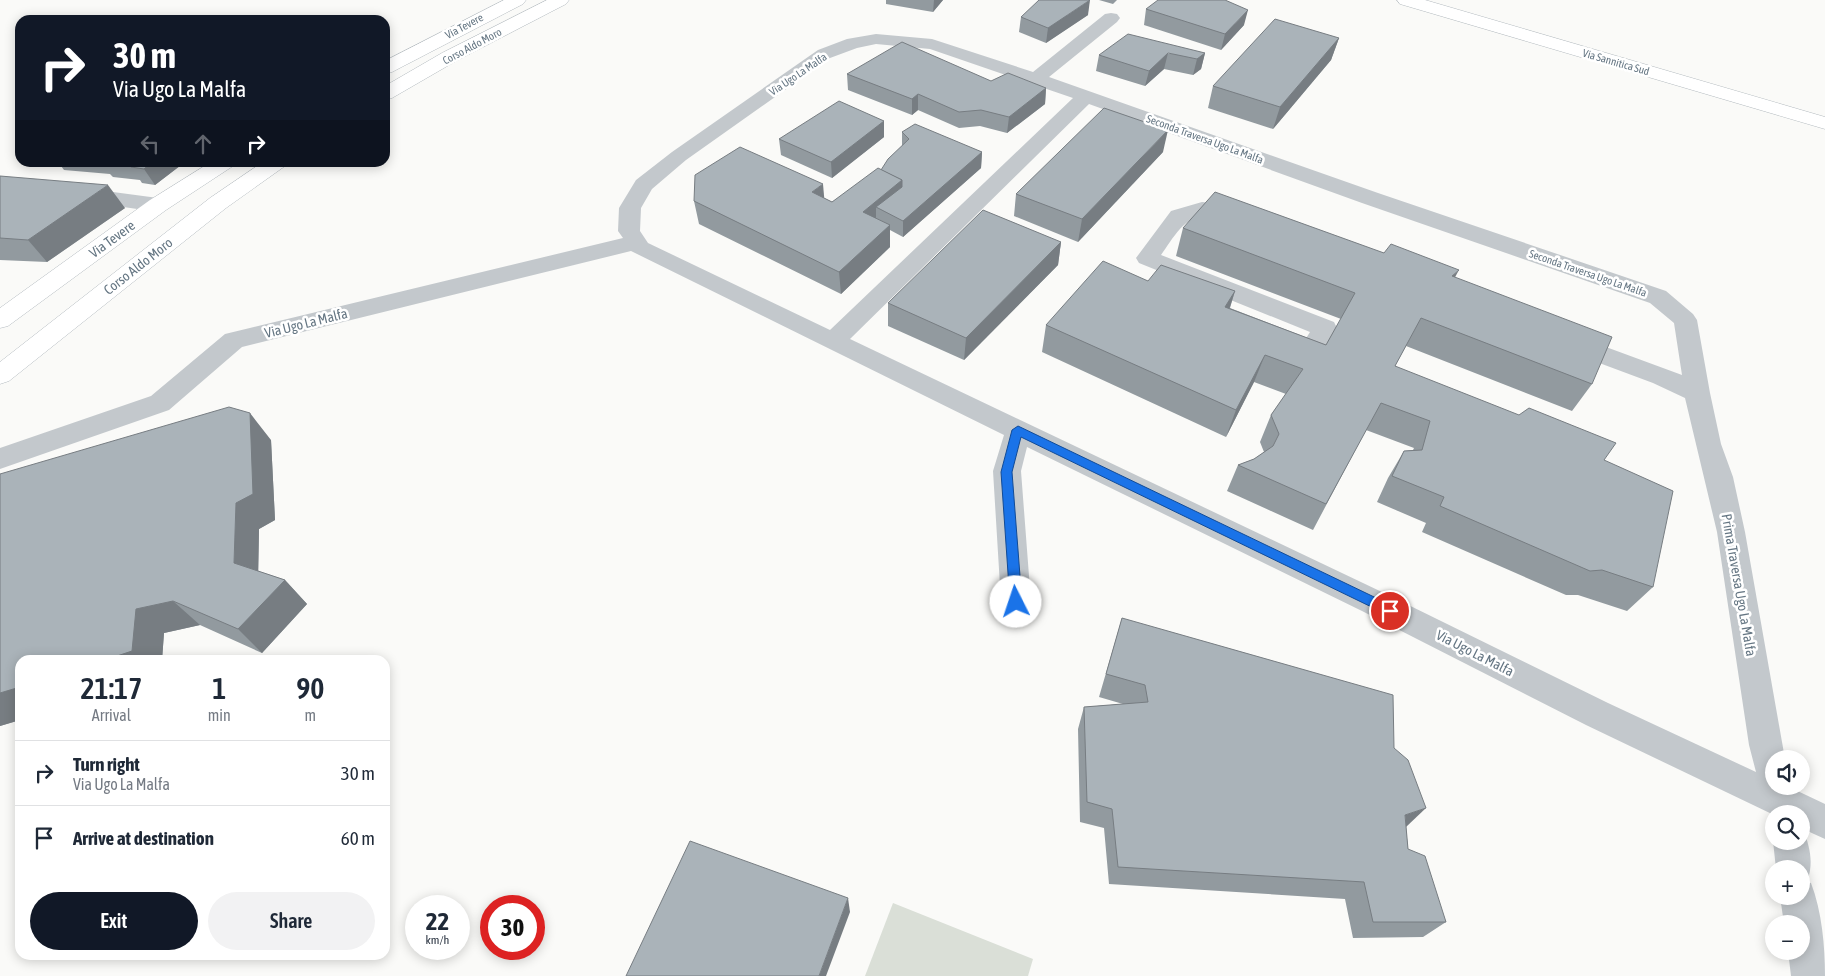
<!DOCTYPE html>
<html lang="en">
<head>
<meta charset="utf-8">
<style>
  :root { --surface:#fff; --page:#f2f2f3; --text:#1f2937; --muted:#747a83; --line:#e0e1e3; --accent:#111827 }
  body { margin:0; font-family:"Asap Condensed",sans-serif; background:var(--page); color:var(--text); height:100vh; display:flex; flex-direction:column; font-size:19px; white-space:nowrap }
  * { box-sizing:border-box; margin:0 }
  p { font-size:16px; color:var(--muted) }
  .icon { flex:none; width:28px; height:28px; fill:none; stroke:currentColor; stroke-width:2; stroke-linecap:round; stroke-linejoin:round }
  .map { position:relative; flex:1; overflow:hidden }
  .drawer { position:absolute; left:15px; top:655px; width:375px; height:305px; display:flex; flex-direction:column; background:var(--surface); border-radius:15px; box-shadow:0 2px 12px #0003 }
  .drawer>* { flex:none }
  .banner { position:absolute; left:15px; top:15px; width:375px; height:152px; border-radius:15px; box-shadow:0 2px 12px #0003; background:#111827; color:#fff; overflow:hidden }
  .tools { position:absolute; left:1765px; top:750px; display:grid; gap:10px }
  .tools a { display:grid; place-items:center; width:45px; height:45px; border-radius:50%; background:var(--surface); box-shadow:0 2px 12px #0003; font-size:25px }
  .speed { position:absolute; left:405px; top:895px; display:flex; gap:10px; font-size:25px; font-weight:700; text-align:center }
  .speed>* { display:grid; place-content:center; width:65px; height:65px; border-radius:50%; background:var(--surface); box-shadow:0 2px 12px #0003; line-height:1 }
  .speed small { font-size:12px; font-weight:400 }
  .speed .limit { border:8px solid #d22; background:#fff; color:#111 }
  .pin { position:absolute; display:grid; place-items:center; width:42px; height:42px; color:#fff; margin:-21px; border:2px solid #fff; border-radius:50%; box-shadow:0 1px 5px #0007 }
  .me { position:absolute; width:55px; margin:-28px; rotate:356deg; stroke-linejoin:round; filter:drop-shadow(0 0 4px #0008) }
  .turn { display:flex; align-items:center; gap:18px; height:105px; padding:0 15px; font-size:22px }
  .turn .icon { width:65px; height:65px; stroke-width:2.5 }
  .turn b { display:block; font-size:35px; line-height:42px }
  .lanes { display:flex; align-items:center; height:48px; padding:0 15px; background:#0003; justify-content:center; gap:25px; direction:ltr }
  .lanes .off { opacity:.35 }
  .eta { display:flex; justify-content:space-evenly; align-items:center; height:85px; text-align:center }
  .eta b { font-size:30px; font-weight:600; line-height:35px }
  .primary-button { display:flex; gap:10px; margin-top:auto; padding:10px 15px }
  .primary-button a { flex:1; height:58px; border-radius:30px; background:var(--accent); color:#fff; font-size:20px; font-weight:600; line-height:58px; text-align:center }
  .primary-button a+a { background:var(--page); color:var(--text) }
  ul { padding:0; list-style:none }
  li { display:flex; align-items:center; gap:15px; height:65px; padding:0 15px; border-top:1px solid var(--line) }
  li div { flex:1 }
  li b { display:block; font-size:19px }
  li em { font-style:normal }
  .map>svg:first-child { display:block }
  .green { fill:#dadfd7 }
  .lines { fill:none; stroke-linecap:round; stroke-linejoin:round }
  .secondary-casing { stroke:#b3babf; stroke-width:1 }
  .street { fill:#c3c8cc; fill-rule:evenodd }
  .secondary { fill:#fff; fill-rule:evenodd }
  .wall { fill:#929a9f }
  .shaded-wall { fill:#777d82 }
  .building { fill:#aab3b9; stroke:#777d82 }
  .route { fill:#1a73e8; stroke:#114b97 }
  .labels { text-anchor:middle; dominant-baseline:central; stroke-width:5; stroke-linejoin:round; paint-order:stroke }
  .far-street-label { font-size:11px; fill:#657683; stroke:#fff }
  .street-label { font-size:14px; fill:#657683; stroke:#fff }
</style>
</head>
<body>
<div class="map">
<svg width="1825" height="976" viewBox="0 0 1825 976">
  <rect width="100%" height="100%" fill="#fafaf8"/>
  <!-- green -->
  <polygon class="green" points="893,903 1033,959 1028,976 865,976"/>
  <g class="lines">
    <!-- secondary casing -->
    <g class="secondary-casing">
      <g id="secondary">
        <polygon points="504,0 526,0 523,4 392,72 385,74 385,61"/>
        <polygon points="547,0 569,0 566,4 456,61 392,98 385,100 385,86 442,53"/>
        <polygon points="1397,0 1425,0 1825,117 1825,129 1400,4"/>
        <polygon points="211,162 236,162 233,166 166,210 8,326 0,328 0,308 150,200"/>
        <polygon points="263,162 288,162 285,166 226,208 9,381 0,384 0,362 210,198"/>
      </g>
    </g>
    <!-- street -->
    <g class="street">
      <path d="M1111,13L1117,14L1120,18L1117,22L1049,77L1378,193L1666,291L1693,314L1697,320L1710,393L1721,444L1733,477L1745,532L1785,759H1774V786H1787L1825,804V839L1803,829C1810,847 1814,863 1807,882L1811,883C1822,912 1825,946 1825,976H1791L1788,951H1801V924H1784L1780,896H1801V869H1776L1773,841L1774,838V841H1801V814H1774V815L1586,725L1362,611L1027,447L1021,471L1031,602L1027,611L1016,615L1005,611L1001,602L993,471L1004,435L631,251L242,347L169,410L0,469V448L151,396L225,334L623,238L618,231L619,208L636,180L672,152L818,50L847,39L876,34L932,39L1033,72L1105,14ZM876,44L930,49L1073,98L830,330L648,243L640,231L641,208L652,189L686,160L830,58L857,48ZM1089,104L1362,203L1650,303L1674,323L1682,375L1568,333L1559,336L1556,342L1559,348L1653,383L1685,398L1717,532L1749,745L1756,772L1608,703L1384,593L850,339Z"/>
      <polygon points="83,188 158,198 166,200 169,205 166,210 158,212 75,200 72,195 75,190"/>
      <path d="M1202,202C1216,203 1237,204 1245,216L1242,221C1231,224 1225,219 1215,217C1187,210 1175,236 1161,255L1334,322L1337,328L1319,358C1306,362 1281,354 1274,342L1277,336L1286,333L1305,340L1310,332L1139,263L1136,258L1171,211Z"/>
    </g>
    <!-- secondary -->
    <use href="#secondary" class="secondary"/>
  </g>
  <!-- wall -->
  <g class="wall">
    <polygon points="886,0 943,0 933,12 886,4"/>
    <polygon points="1099,0 1117,0 1113,4"/>
    <polygon points="1146,9 1244,25 1221,50 1144,25"/>
    <polygon points="1088,15 1046,43 1019,32 1021,17"/>
    <polygon points="1339,38 1331,60 1273,129 1208,108 1213,86"/>
    <polygon points="1205,53 1201,69 1193,75 1164,69 1145,86 1096,71 1099,55"/>
    <polygon points="847,74 991,81 1046,88 1045,104 1007,133 980,126 959,128 918,110 912,115 848,90"/>
    <polygon points="884,121 884,137 832,178 781,155 779,139"/>
    <polygon points="902,132 982,152 981,168 903,237 890,230 890,247 841,294 699,224 694,201 824,198 832,202 881,170 902,146"/>
    <polygon points="1163,152 1078,242 1014,216 1016,194"/>
    <polygon points="58,162 185,162 155,185 142,183 140,180 113,177 110,174 64,170"/>
    <polygon points="0,176 125,208 47,262 0,260"/>
    <polygon points="1183,228 1384,253 1455,277 1592,384 1572,411 1406,346 1395,366 1604,460 1653,587 1627,611 1578,595 1566,595 1422,532 1426,523 1377,502 1388,478 1404,451 1413,450 1414,448 1366,430 1313,530 1227,491 1238,465 1254,459 1264,452 1260,442 1271,415 1286,394 1254,382 1226,437 1042,352 1046,325 1148,281 1235,291 1230,308 1326,345 1341,319 1176,256"/>
    <polygon points="1061,242 1058,265 964,360 888,326 888,303"/>
    <polygon points="271,440 275,520 259,529 258,571 285,580 307,604 262,653 200,625 164,633 162,660 20,660 20,720 0,726 0,474"/>
    <polygon points="1122,618 1394,748 1406,827 1408,849 1446,922 1423,937 1353,938 1345,899 1109,884 1104,828 1080,822 1078,729 1084,707 1123,704 1099,697"/>
  </g>
  <!-- shaded-wall -->
  <g class="shaded-wall">
    <polygon points="934,0 943,0 933,12"/>
    <polygon points="1090,0 1088,15 1046,43 1048,28"/>
    <polygon points="1248,10 1244,25 1221,50 1225,34"/>
    <polygon points="1339,38 1331,60 1273,129 1280,107"/>
    <polygon points="1168,53 1164,69 1145,86 1149,71"/>
    <polygon points="1205,53 1201,69 1193,75 1197,59"/>
    <polygon points="1046,88 1045,104 1007,133 1009,117"/>
    <polygon points="918,94 918,110 912,115 912,99"/>
    <polygon points="884,121 884,137 832,178 831,162"/>
    <polygon points="1168,130 1163,152 1078,242 1082,219"/>
    <polygon points="982,152 981,168 903,237 903,221"/>
    <polygon points="152,162 185,162 155,185 144,169"/>
    <polygon points="902,180 902,203 876,207 876,224 863,212"/>
    <polygon points="823,184 825,207 812,192"/>
    <polygon points="108,185 125,208 47,262 28,240"/>
    <polygon points="890,225 890,247 841,294 839,272"/>
    <polygon points="1061,242 1058,265 964,360 966,338"/>
    <polygon points="1459,270 1444,297 1452,276"/>
    <polygon points="1235,291 1226,319 1225,307"/>
    <polygon points="1265,355 1254,382 1226,437 1236,410"/>
    <polygon points="250,413 271,440 275,520 259,529 258,588 234,563 236,503"/>
    <polygon points="285,580 307,604 262,653 238,629"/>
    <polygon points="173,601 200,625 164,633 162,660 105,660 136,609"/>
    <polygon points="20,687 20,720 0,726 0,693"/>
    <polygon points="1426,808 1406,827 1405,815"/>
    <polygon points="848,898 850,912 826,976 819,976"/>
  </g>
  <!-- building -->
  <g class="building">
    <polygon points="1039,0 1090,0 1048,28 1021,17"/>
    <polygon points="1158,0 1225,0 1248,10 1225,34 1146,9"/>
    <polygon points="1275,19 1339,38 1280,107 1213,86"/>
    <polygon points="1128,34 1205,53 1197,59 1168,53 1149,71 1099,55"/>
    <polygon points="902,42 991,81 1008,73 1046,88 1009,117 981,110 959,112 918,94 912,99 847,74"/>
    <polygon points="839,101 884,121 831,162 779,139"/>
    <polygon points="1104,108 1168,130 1082,219 1016,194"/>
    <polygon points="915,124 982,152 903,221 876,207 902,187 902,180 881,170 888,159 909,139 902,132"/>
    <polygon points="740,147 823,184 812,192 832,202 878,168 902,180 863,212 890,225 839,272 694,201 695,175"/>
    <polygon points="115,162 152,162 144,169 131,167 134,164"/>
    <polygon points="0,176 108,185 28,240 0,238"/>
    <polygon points="1215,192 1384,253 1391,244 1459,270 1452,276 1612,337 1592,384 1421,318 1395,366 1519,415 1529,408 1616,443 1604,460 1673,491 1653,587 1602,570 1590,571 1440,506 1444,497 1392,476 1404,451 1422,450 1430,421 1381,403 1326,504 1238,465 1254,459 1273,446 1279,434 1271,415 1303,369 1265,355 1236,410 1046,325 1103,261 1148,281 1161,265 1235,291 1225,307 1326,345 1355,293 1183,228"/>
    <polygon points="983,210 1061,242 966,338 888,303"/>
    <polygon points="229,407 250,413 253,494 236,503 234,563 285,580 238,629 173,601 136,609 132,651 105,660 20,660 20,687 0,693 0,474"/>
    <polygon points="1122,618 1393,695 1394,748 1408,760 1426,808 1405,815 1408,849 1425,856 1446,922 1373,922 1364,882 1118,867 1112,809 1087,802 1084,707 1148,702 1145,685 1106,674"/>
    <polygon points="690,841 848,898 819,976 626,976"/>
  </g>
  <!-- route -->
  <polygon class="route" points="1018,426 1395,607 1397,611 1395,614 1390,616 1386,614 1021,437 1012,472 1022,602 1020,605 1016,607 1012,605 1010,602 1001,472 1012,430"/>
  <g class="labels">
    <!-- far-street labels -->
    <g class="far-street-label">
      <text transform="translate(464 26) rotate(-28)">Via Tevere</text>
      <text transform="translate(472 46) rotate(-28)">Corso Aldo Moro</text>
      <text transform="translate(1616 62) rotate(16)">Via Sannitica Sud</text>
      <text transform="translate(798 74) rotate(-34)">Via Ugo La Malfa</text>
      <text transform="translate(1205 139) rotate(20)">Seconda Traversa Ugo La Malfa</text>
      <text transform="translate(1588 273) rotate(19)">Seconda Traversa Ugo La Malfa</text>
    </g>
    <!-- street labels -->
    <g class="street-label">
      <text transform="translate(112 239) rotate(-36)">Via Tevere</text>
      <text transform="translate(138 266) rotate(-38)">Corso Aldo Moro</text>
      <text transform="translate(306 323) rotate(-14)">Via Ugo La Malfa</text>
      <text transform="translate(1739 585) rotate(80)">Prima Traversa Ugo La Malfa</text>
      <text transform="translate(1475 653) rotate(27)">Via Ugo La Malfa</text>
    </g>
  </g>
</svg>
<div class="tools">
<a><svg class="icon" aria-label="sound" viewBox="0 0 24 24"><path d="M4 9h4l5-4v14l-5-4H4zM17 9q2 3 0 6"/></svg></a>
<a><svg class="icon" aria-label="search" viewBox="0 0 24 24"><circle cx="10" cy="10" r="6"/><path d="M15 15l6 6"/></svg></a>
<a>+</a>
<a>−</a>
</div>
<div class="speed"><div>22<small>km/h</small></div><div class="limit">30</div></div>
<div class="pin" style="left:1390px;top:611px;background:#d93025"><svg class="icon" aria-label="arrive" viewBox="0 0 24 24"><path d="M6 21V4h12l-3 4 3 4H6"/></svg></div>
<svg class="me" style="left:1016px;top:602px" viewBox="-20 -20 40 40"><circle r="19" fill="#fff"/><path d="M0-13L10 11 0 6-10 11z" fill="#1a73e8"/></svg>
<div class="banner">
<div class="turn"><svg class="icon" aria-label="right" viewBox="0 0 24 24"><path d="M7 20v-9h11M14 6l5 5-5 5"/></svg><div><b>30 m</b>Via Ugo La Malfa</div></div>
<div class="lanes"><svg class="icon off" aria-label="left" viewBox="0 0 24 24"><path d="M17 20v-9H6M10 6l-5 5 5 5"/></svg><svg class="icon off" aria-label="ahead" viewBox="0 0 24 24"><path d="M12 20V5M6 11l6-6 6 6"/></svg><svg class="icon" aria-label="right" viewBox="0 0 24 24"><path d="M7 20v-9h11M14 6l5 5-5 5"/></svg></div>
</div>
<section class="drawer">
<div class="eta">
<div><b>21:17</b><p>Arrival</p></div>
<div><b>1</b><p>min</p></div>
<div><b>90</b><p>m</p></div>
</div>
<ul>
<li><svg class="icon" aria-label="right" viewBox="0 0 24 24"><path d="M7 20v-9h11M14 6l5 5-5 5"/></svg><div><b>Turn right</b><p>Via Ugo La Malfa</p></div><em>30 m</em></li>
<li><svg class="icon" aria-label="arrive" viewBox="0 0 24 24"><path d="M6 21V4h12l-3 4 3 4H6"/></svg><div><b>Arrive at destination</b></div><em>60 m</em></li>
</ul>
<div class="primary-button"><a>Exit</a><a>Share</a></div>
</section>
</div>
</body>
</html>
